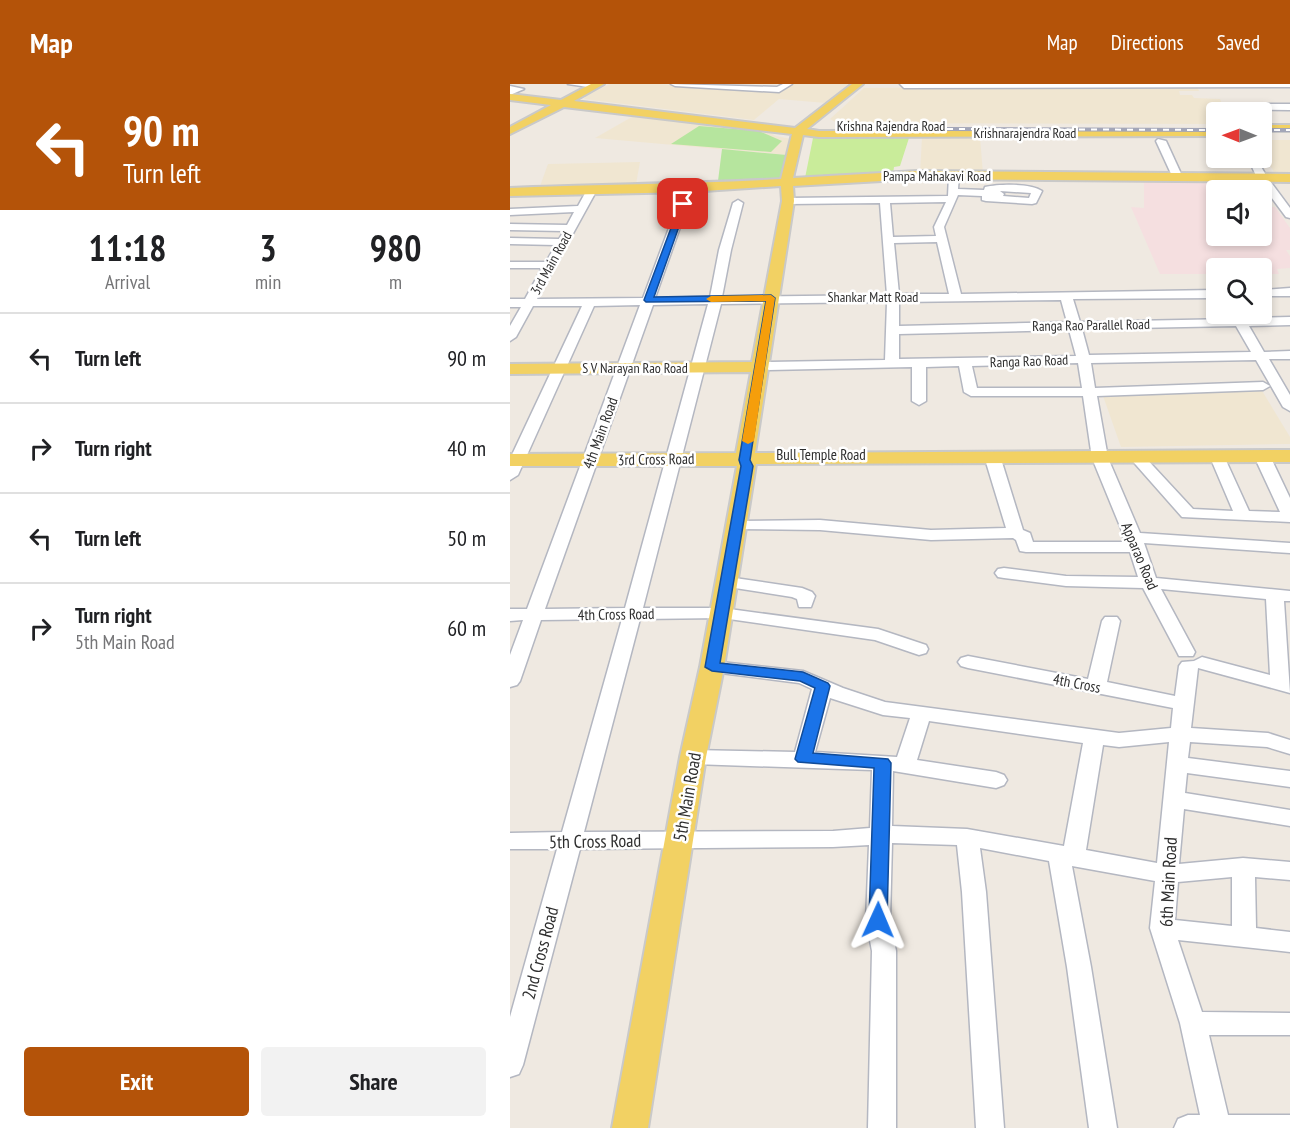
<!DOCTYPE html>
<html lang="en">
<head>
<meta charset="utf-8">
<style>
  :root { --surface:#fff; --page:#f2f2f2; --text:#202124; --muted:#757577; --line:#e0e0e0; --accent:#b45309 }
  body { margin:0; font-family:"PT Sans Narrow",sans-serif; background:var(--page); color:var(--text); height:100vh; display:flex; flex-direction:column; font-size:22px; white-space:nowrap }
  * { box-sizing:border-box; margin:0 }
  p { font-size:20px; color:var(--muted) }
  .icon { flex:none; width:33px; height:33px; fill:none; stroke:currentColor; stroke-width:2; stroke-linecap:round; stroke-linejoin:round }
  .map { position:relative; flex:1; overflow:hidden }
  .sheet { display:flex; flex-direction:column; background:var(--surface); width:510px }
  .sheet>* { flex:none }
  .banner { background:#b45309; color:#fff; overflow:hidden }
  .needle { width:39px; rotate:271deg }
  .controls { position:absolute; left:696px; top:18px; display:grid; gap:12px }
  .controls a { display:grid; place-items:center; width:66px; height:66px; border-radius:6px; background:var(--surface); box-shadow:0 3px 9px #0003; font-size:30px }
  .pin { position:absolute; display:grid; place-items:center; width:51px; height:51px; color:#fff; margin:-26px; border-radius:12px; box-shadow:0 3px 9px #0006 }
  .me { position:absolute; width:66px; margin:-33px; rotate:1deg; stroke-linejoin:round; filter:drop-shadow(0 0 4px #0008) }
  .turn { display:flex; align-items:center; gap:21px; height:126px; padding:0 24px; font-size:27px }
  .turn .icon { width:78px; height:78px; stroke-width:2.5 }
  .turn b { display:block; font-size:42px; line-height:51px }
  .eta { display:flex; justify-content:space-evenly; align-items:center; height:102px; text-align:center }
  .eta b { font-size:36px; font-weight:700; line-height:42px }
  .primary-button { display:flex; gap:12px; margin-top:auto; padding:12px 24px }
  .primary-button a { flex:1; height:69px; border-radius:6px; background:var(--accent); color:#fff; font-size:24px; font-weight:700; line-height:69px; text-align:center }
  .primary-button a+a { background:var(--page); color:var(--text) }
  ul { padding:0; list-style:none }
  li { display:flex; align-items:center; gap:18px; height:90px; padding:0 24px; border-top:2px solid var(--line) }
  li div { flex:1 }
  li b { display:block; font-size:22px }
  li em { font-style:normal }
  header { display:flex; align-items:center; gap:36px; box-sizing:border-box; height:84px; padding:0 30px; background:var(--accent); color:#fff }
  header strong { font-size:28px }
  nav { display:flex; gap:33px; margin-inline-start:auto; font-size:21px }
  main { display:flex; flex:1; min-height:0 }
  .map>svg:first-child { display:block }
  .education { fill:#f0e6d1 }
  .medical { fill:#f5dfe0 }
  .green { fill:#b6e59e }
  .pitch { fill:#c9ec9a }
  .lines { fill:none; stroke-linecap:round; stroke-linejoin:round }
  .minor-casing { stroke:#b4b7c1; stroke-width:3 }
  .major-casing { stroke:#c9c9c9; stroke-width:4 }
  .minor { fill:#fff; fill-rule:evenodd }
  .major { fill:#f2d163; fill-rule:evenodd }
  .rail-casing { stroke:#a3a6b8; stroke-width:4 }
  .rail { stroke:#fff; stroke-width:2; stroke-dasharray:6; stroke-linecap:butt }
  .route { fill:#1a73e8; stroke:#114b97; stroke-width:1.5 }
  .slow { fill:#f59e0b }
  .labels { text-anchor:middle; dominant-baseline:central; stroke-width:5; stroke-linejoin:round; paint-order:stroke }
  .far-street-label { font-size:14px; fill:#2e2e2e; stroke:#fff }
  .street-label { font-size:15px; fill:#2e2e2e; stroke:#fff }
  .near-street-label { font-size:18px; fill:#2e2e2e; stroke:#fff }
</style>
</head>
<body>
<header>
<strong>Map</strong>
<nav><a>Map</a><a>Directions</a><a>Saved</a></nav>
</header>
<main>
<section class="sheet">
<div class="banner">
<div class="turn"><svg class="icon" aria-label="left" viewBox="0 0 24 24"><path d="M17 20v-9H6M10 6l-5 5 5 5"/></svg><div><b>90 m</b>Turn left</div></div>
</div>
<div class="eta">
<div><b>11:18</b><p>Arrival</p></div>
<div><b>3</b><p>min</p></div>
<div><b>980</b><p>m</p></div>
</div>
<ul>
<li><svg class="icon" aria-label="left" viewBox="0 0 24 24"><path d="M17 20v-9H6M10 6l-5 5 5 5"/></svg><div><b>Turn left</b></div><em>90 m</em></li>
<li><svg class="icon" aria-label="right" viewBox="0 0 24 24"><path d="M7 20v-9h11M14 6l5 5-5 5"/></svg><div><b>Turn right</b></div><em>40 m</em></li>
<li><svg class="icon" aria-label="left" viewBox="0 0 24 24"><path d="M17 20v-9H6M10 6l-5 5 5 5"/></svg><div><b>Turn left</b></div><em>50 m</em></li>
<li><svg class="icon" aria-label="right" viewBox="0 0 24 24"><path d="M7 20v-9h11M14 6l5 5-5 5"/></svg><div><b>Turn right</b><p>5th Main Road</p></div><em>60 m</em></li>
</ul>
<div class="primary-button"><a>Exit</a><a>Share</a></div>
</section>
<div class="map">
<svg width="780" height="1044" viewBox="0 0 780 1044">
  <rect width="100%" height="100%" fill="#efe9e1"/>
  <!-- education -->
  <g class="education">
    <polygon points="100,0 150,0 270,8 280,0 338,0 316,19 269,15 244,36 74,15 76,12"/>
    <polygon points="675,2 687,2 689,7 669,7 670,11 682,11 684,14 710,15 715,28 706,28 706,40 327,39 320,35 354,4"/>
    <polygon points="127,30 261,45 261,49 266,52 281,55 277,71 85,54"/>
    <polygon points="412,53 470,53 473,90 410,90"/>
    <polygon points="752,56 780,56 780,93 767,93 752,68"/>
    <polygon points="130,78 126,100 29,105 38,80"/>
    <polygon points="751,305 780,353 780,360 611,363 592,309"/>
  </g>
  <!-- medical -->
  <polygon class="medical" points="634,97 695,97 706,114 706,152 752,152 752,123 765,123 780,144 780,166 776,166 780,172 780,184 767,185 769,190 752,190 752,184 706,184 706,190 650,190 621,123 634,124"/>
  <!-- green -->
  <g class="green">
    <polygon points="189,42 249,47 272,57 261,68 161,60"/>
    <polygon points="212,65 277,71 270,95 208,97"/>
  </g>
  <!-- pitch -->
  <polygon class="pitch" points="303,54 307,53 399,54 390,82 384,83 383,90 295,94"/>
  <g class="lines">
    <!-- minor casing -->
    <g class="minor-casing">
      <g id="minor">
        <polygon points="58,0 87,0 89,2 85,4"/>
        <polygon points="161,0 267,3 273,0 282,0 269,8 165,2"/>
        <polygon points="390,0 780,0 780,3 394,4"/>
        <polygon points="0,2 14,5 0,11"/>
        <polygon points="719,20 780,20 780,26 716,25 716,21"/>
        <polygon points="648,55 656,57 673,94 671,96 663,94 646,57"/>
        <polygon points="738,74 746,74 757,93 780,124 780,134 776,133 747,94"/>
        <path d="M444,88L449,91L448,105L474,106L475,103C490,100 520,99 532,107L526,119L522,120L476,117L472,116V112L448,111L434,143L451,210L706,206V214L563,215L570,238L722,235L721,230H731L734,234L780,233V241L739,242L754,268L780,267V275H759L780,311V327L773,323L746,276L581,279L585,304L753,298L760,302L753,306L587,312L598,374L630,449L780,459V469L634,459L646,494L780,507V517H774L780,609L688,584L681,644L758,649L780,656V670L757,663L680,658L678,674L780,687V703L677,689L675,709L780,726V742L674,725L669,780L733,774L780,778V796L745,793L746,844L780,848V868L668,856L692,928L780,929V951H699L718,1031H780V1044H664L668,1035L678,1031H690L670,939L640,844L645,797L562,782L581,883L607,1044H579L557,883L539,777L470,764L476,808L494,1044H466L452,808L447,761L382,759L380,836L386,867V1044H358L362,867L356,836L359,761L323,763L70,765L13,981L9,990L0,993V933L47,765H0V749L52,748L112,535L31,536L10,597L7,601L0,603V571L13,536L0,537V525H17L130,221L84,222L8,391L0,396V375L72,222H23L6,253L0,257V242L11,223H0V215H15L32,184H0V178H36L46,161L0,160V154L49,155L54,147L0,146V140L57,141L64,128L0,131V125L68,122L79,102L88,104L27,215L133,214L175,101L180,98L185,101L145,214L200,213L209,166L223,119L228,116L233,119L221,166L212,213L377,211L370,119L278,120L273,117L278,114L438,112L439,91ZM490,107L521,109L519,114L493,112L494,110ZM436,118L424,143L426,152L383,153L380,119ZM427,158L439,210H389L384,159ZM551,216L557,238L389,242V218ZM377,218L375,276L259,278L252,282L259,286L402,283V317L409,321L416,317V283L449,282L454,308L461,312H573L582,374L614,452L613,454L617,458H523L520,449L513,446L491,375L483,370L475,375L496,444L421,446L310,436L228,437L222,439L220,442L222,445L310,446L421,456L503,454L506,456L510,467L516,468H620L628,493L556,492L494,484L488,485L485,489L488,493L494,494L556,502L633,504L667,568L669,572H683L685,568L651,505L756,515L760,591L692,573L684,577L672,578L669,582L665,612L597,598L610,537L607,533H595L592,537L578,595L458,572L451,574L448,578L451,582L458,584L663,624L661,644L609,649L375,618L333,604L293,587L202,577L195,579L192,583L195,587L289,599L302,605L285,668L183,666L176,668L173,673L176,678L183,680L362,686L360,744L323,747L74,748L130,535L212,534L365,556L409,571L416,569L418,565L416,561L368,545L212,524H133L211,220ZM198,220L115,524L35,525L143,221ZM726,242L741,268L579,271L572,245ZM559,246L566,272L389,275V250ZM568,279L572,304H467L462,282ZM320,614L373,631L400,634L387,673L305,668ZM419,637L573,659L554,762L457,745L382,742L383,687L486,704L494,701L497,696L494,691L486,688L407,676ZM659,658L647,779L576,766L593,661L609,663ZM722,793V842L665,836L668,798Z"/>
        <polygon points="780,204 780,212 752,212 752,206"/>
        <polygon points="752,367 760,372 780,414 780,438 672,433 619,373 622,370 632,370 683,425 723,427 700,373 703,370 713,370 739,427 770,428 744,372"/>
        <polygon points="218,493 292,504 302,508 305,512 301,523 289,523 287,515 282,513 212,502 209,498 212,494"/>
      </g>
    </g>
    <!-- major casing -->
    <g class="major-casing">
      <g id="major">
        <path d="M81,0H94L64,17L285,44L342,0H353L297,45L309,47L706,46V52L309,53L293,51L283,94L407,87L780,90V98L407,95L283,102L284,117L245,369L780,366V378L246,380L214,583L196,673L138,1044H102L170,673L190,583L227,382H0V370L226,369L241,288L0,290V280L242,278L272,117L271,102L179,108L0,112V104C91,100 180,100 271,95L282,50L54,23L0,50V43L41,21L0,16V10L51,16Z"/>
        <rect x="752" y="41" width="28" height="6"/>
      </g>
    </g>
    <!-- minor -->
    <use href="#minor" class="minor"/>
    <!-- major -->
    <use href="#major" class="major"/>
    <!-- rail casing -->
    <g class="rail-casing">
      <g id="rail">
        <polyline points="437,45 706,46"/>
        <polyline points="752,46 780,46"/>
      </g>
    </g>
    <!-- rail -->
    <use href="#rail" class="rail"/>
  </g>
  <!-- route -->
  <polygon class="route" points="173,118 177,120 144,213 261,211 265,214 240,376 243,382 210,579 293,588 318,599 320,602 303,669 378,675 381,679 377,836 374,841 368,844 361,841 359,836 364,684 288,678 285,675 305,604 290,597 202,587 195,583 231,382 229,376 256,217 136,218 134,216 170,120"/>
  <!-- slow -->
  <polygon class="slow" points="261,211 265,214 244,357 238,360 232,357 256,217 201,218 196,215 201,212"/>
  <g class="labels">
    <!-- far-street labels -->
    <g class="far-street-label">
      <text x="381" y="42">Krishna Rajendra Road</text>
      <text x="515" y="49">Krishnarajendra Road</text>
      <text x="427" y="92">Pampa Mahakavi Road</text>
      <text transform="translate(41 179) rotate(-61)">3rd Main Road</text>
      <text x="363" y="213">Shankar Matt Road</text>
      <text transform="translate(581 241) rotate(-1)">Ranga Rao Parallel Road</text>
      <text transform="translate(519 277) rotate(-2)">Ranga Rao Road</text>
      <text x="125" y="284">S V Narayan Rao Road</text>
    </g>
    <!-- street labels -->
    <g class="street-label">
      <text transform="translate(90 349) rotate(-70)">4th Main Road</text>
      <text x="311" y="370">Bull Temple Road</text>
      <text transform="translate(146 375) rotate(-1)">3rd Cross Road</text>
      <text transform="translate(630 472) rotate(67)">Apparao Road</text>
      <text transform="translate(106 530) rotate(-1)">4th Cross Road</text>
      <text transform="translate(567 599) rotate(11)">4th Cross</text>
    </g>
    <!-- near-street labels -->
    <g class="near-street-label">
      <text transform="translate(177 713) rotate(-80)">5th Main Road</text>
      <text transform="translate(85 757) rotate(-1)">5th Cross Road</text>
      <text transform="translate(658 798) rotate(-87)">6th Main Road</text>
      <text transform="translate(30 869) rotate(-75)">2nd Cross Road</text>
    </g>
  </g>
</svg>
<div class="controls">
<a><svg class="needle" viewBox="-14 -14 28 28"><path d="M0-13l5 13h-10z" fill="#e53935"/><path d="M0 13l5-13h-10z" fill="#757577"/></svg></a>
<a><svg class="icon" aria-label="sound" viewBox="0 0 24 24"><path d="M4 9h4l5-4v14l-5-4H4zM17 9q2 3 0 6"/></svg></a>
<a><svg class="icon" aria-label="search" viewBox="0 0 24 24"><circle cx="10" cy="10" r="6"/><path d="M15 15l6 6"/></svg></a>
</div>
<div class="pin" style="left:173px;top:120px;background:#d93025"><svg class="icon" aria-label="arrive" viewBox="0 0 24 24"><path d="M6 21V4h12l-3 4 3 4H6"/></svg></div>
<svg class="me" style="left:368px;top:836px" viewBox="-20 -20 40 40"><path d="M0-17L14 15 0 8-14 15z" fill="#1a73e8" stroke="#fff" stroke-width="4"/></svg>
</div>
</main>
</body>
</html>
